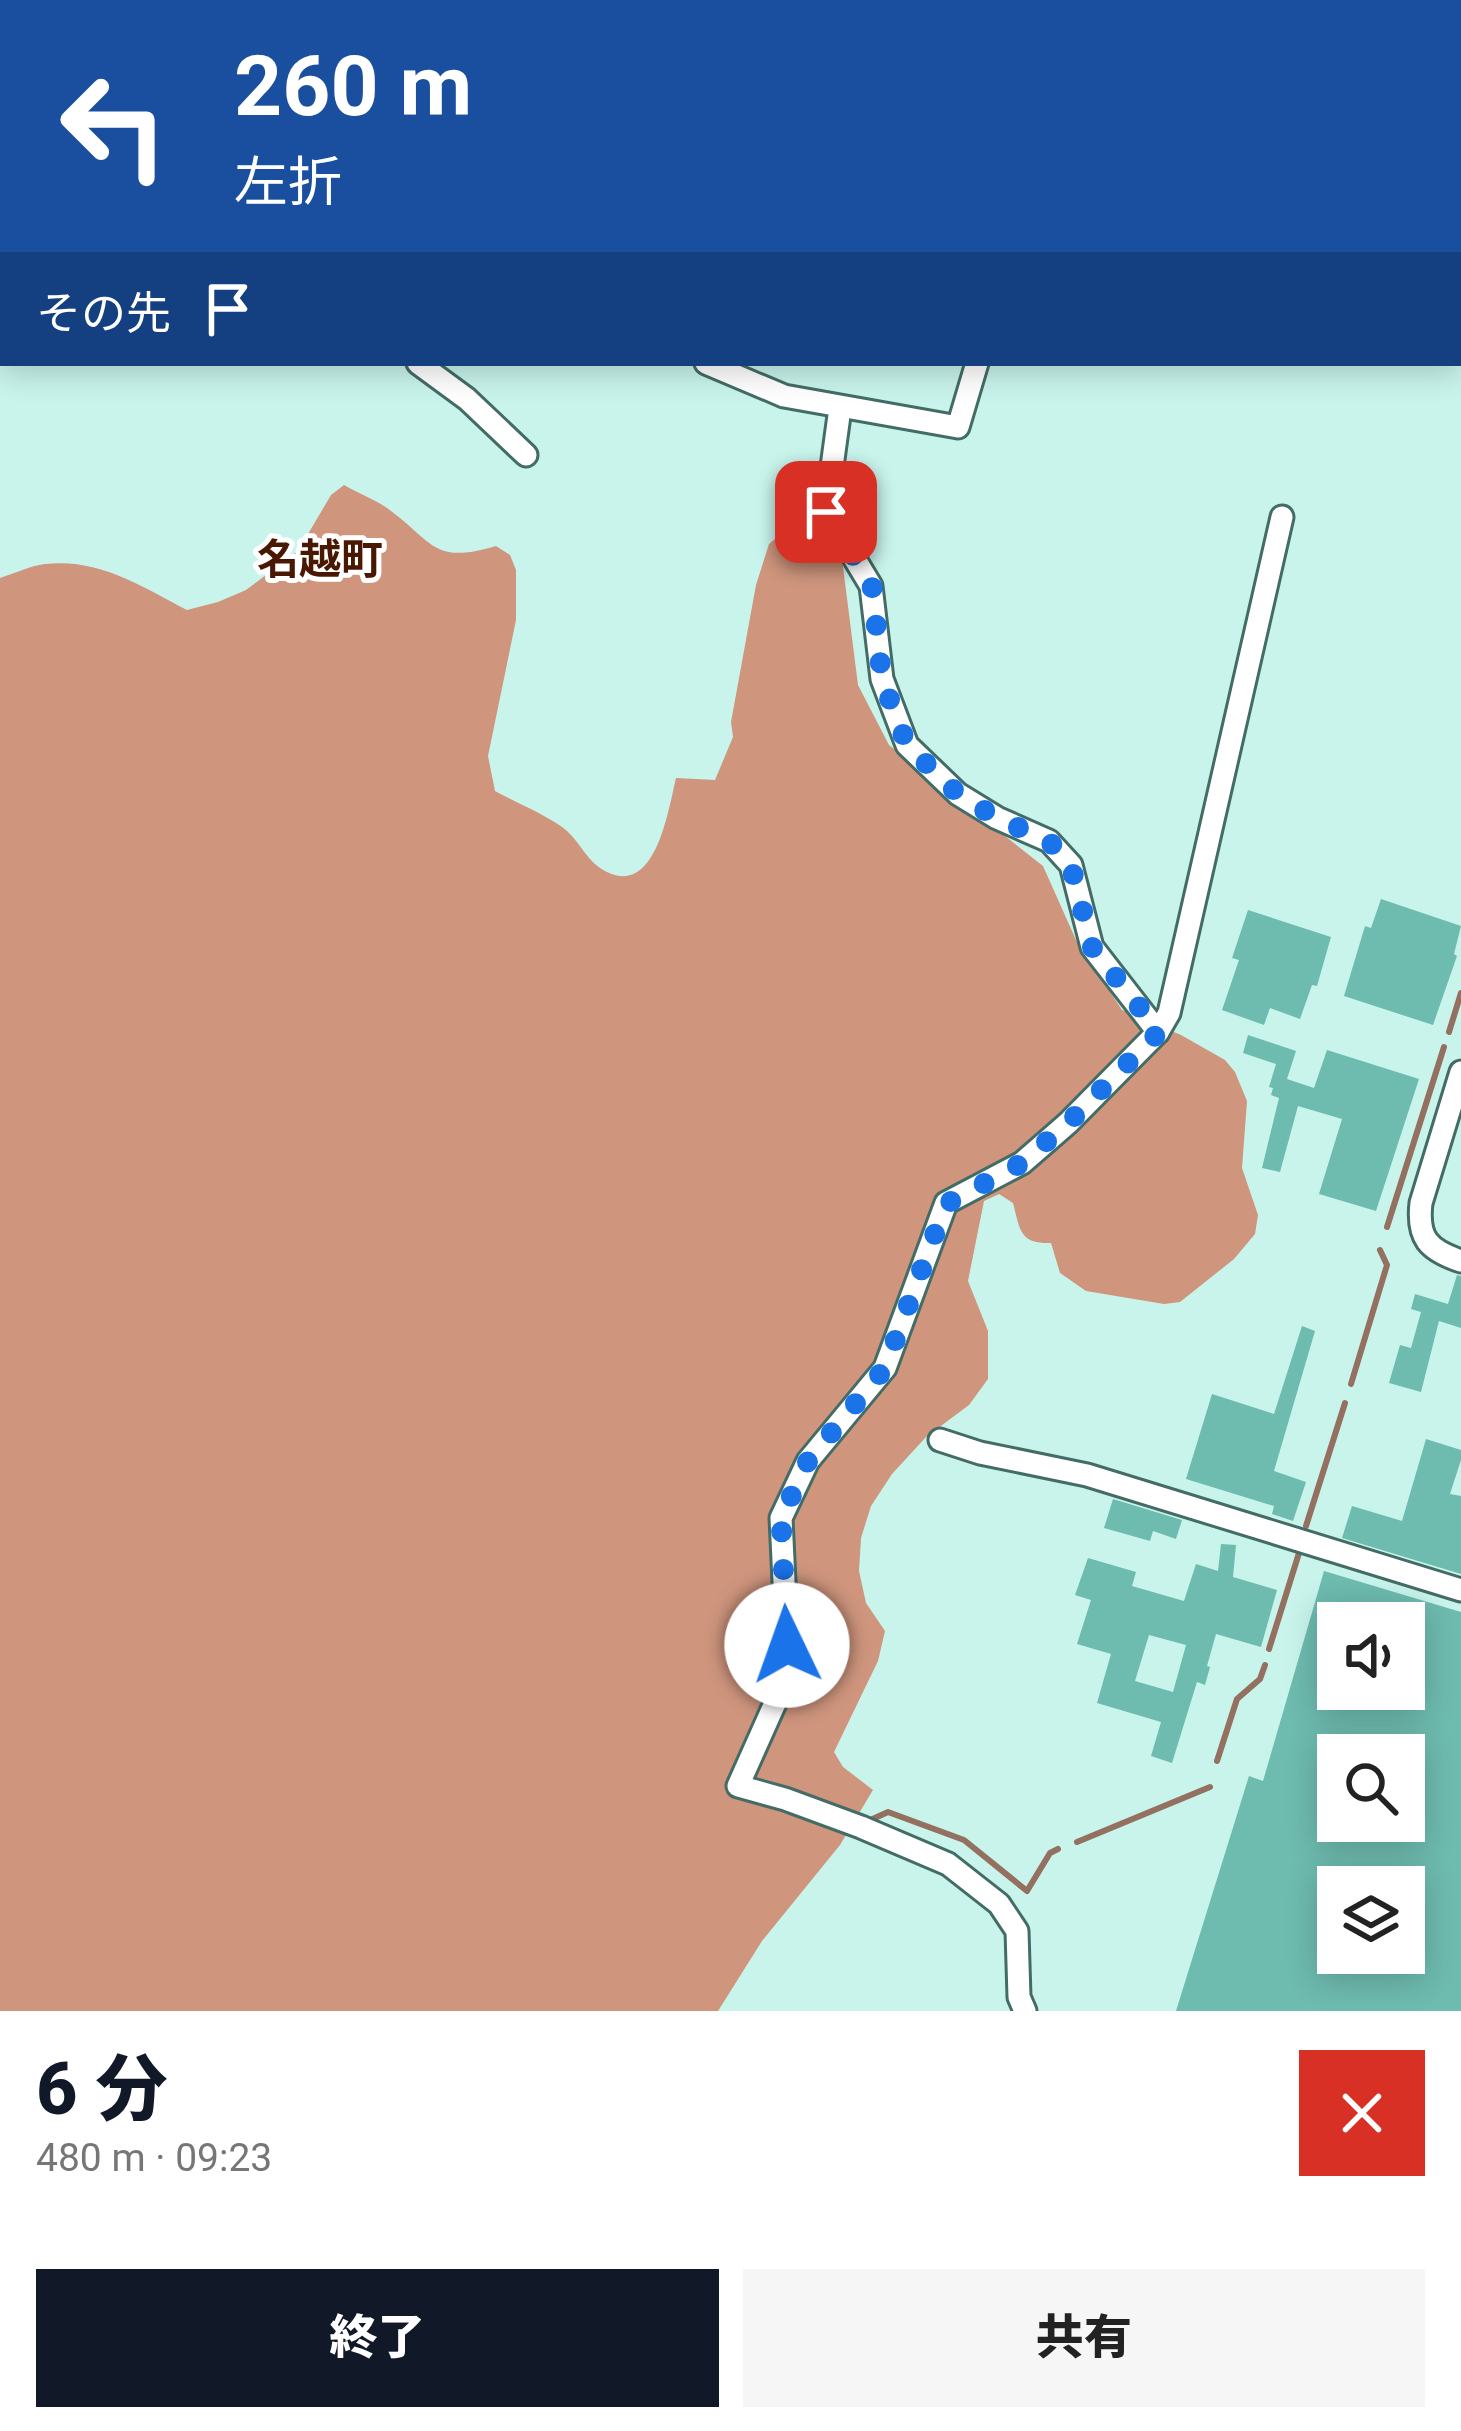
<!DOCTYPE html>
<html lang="ja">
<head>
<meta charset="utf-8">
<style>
  :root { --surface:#fff; --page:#f6f6f6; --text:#222; --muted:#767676; --accent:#111827 }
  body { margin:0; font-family:Roboto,"Noto Sans JP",sans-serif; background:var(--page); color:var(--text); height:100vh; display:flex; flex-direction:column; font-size:45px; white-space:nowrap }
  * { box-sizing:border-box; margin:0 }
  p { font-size:39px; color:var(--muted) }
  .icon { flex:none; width:66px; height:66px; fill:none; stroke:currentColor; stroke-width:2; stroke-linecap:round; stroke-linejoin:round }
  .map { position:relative; height:2011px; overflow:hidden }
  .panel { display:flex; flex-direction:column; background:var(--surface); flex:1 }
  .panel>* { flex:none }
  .top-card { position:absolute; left:0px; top:0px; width:1461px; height:366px; box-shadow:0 6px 30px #0003; background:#1a4fa0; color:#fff; overflow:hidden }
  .buttons { position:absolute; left:1317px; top:1602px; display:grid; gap:24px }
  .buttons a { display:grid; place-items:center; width:108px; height:108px; border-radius:0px; background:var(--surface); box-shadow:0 6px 30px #0003; font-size:60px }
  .pin { position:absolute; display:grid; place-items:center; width:102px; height:102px; color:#fff; margin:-51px; border-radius:24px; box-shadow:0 6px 18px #0006 }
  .me { position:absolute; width:132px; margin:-66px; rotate:357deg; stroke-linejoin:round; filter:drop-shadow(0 0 9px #0008) }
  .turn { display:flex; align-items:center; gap:42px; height:252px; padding:0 36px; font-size:54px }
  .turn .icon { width:156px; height:156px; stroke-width:2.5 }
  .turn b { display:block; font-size:84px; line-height:102px }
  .then { display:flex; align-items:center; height:114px; padding:0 36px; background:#0003; gap:24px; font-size:45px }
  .round { display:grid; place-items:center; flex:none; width:126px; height:126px; border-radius:0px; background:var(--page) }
  .headline { display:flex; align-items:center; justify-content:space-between; height:204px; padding:0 36px }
  h1 { font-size:72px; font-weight:800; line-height:90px; color:var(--accent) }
  .action { display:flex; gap:24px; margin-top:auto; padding:24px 36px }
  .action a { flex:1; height:138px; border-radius:0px; background:var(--accent); color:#fff; font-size:48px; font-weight:800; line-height:138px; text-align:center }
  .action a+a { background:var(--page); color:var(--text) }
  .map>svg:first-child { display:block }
  .forest { fill:#cf957d }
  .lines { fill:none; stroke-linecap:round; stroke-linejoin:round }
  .stream { stroke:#93705f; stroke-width:6 }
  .river { stroke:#c18770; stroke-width:36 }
  .building { fill:#6ebbaf; fill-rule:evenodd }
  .minor-casing { stroke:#446c66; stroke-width:27 }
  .major-casing { stroke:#53ada0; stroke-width:33 }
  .minor { stroke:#fff; stroke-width:21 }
  .major { stroke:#a5f3e8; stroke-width:27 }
  .route { stroke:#1a73e8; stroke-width:21; stroke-dasharray:0 37.8 }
  .labels { text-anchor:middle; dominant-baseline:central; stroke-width:10; stroke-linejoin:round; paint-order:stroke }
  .quarter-label { font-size:42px; font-weight:bold; fill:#481802; stroke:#fff }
</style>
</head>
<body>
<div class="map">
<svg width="1461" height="2011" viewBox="0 0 1461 2011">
  <rect width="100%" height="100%" fill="#c8f4ec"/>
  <!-- forest -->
  <path class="forest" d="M344,485C358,493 374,499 387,508C434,542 432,565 496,546L510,555L516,570V620L488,756L495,791C517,803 542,813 562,827C577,837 585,858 600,868C655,904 668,811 676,778L715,780L733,737L731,722L756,585L769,544L781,534H813L841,551L858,685L889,745L1043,866L1076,940L1122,1010L1181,1035L1225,1060L1235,1072L1247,1101L1242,1168L1258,1215L1255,1234L1234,1259L1180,1302L1164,1304L1086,1291L1060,1273L1051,1243C1019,1244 1020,1229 1013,1203L999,1194L984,1201L968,1281L988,1331V1379L969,1405L926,1437L892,1474L871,1506L861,1538L859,1571L866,1603L885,1631L878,1661L834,1752L843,1767L873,1790L840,1845L762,1941L718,2011H0V578C15,573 30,566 45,564C99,558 141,586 187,610L218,602L246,590L298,551L331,495Z"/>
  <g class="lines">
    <!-- stream -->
    <g class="stream">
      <polyline points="1449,1032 1461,993"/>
      <polyline points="1387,1227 1444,1047"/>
      <polyline points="1351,1384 1387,1265 1380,1250"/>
      <polyline points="1306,1526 1345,1403"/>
      <polyline points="1269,1649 1299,1553"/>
      <polyline points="1217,1761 1237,1699 1260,1679 1265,1665"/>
      <polyline points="866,1822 888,1812 964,1840 1027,1891 1050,1853 1058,1849"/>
      <polyline points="1077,1842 1210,1787"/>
    </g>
    <!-- river -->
    <g class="river">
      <polyline points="1386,3 1386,0"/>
      <polyline points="1458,214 1461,215"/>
    </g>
  </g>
  <!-- building -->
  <g class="building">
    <polygon points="1381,899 1461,926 1454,954 1457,956 1433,1025 1344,996 1365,926 1371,928"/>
    <polygon points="1248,910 1331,937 1317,986 1312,985 1300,1019 1270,1008 1264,1025 1222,1010 1239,960 1232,958"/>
    <polygon points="1248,1035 1296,1051 1287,1079 1314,1088 1327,1050 1419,1079 1376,1211 1319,1194 1342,1119 1298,1106 1280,1172 1262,1168 1279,1098 1271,1095 1273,1088 1269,1087 1276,1064 1243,1053"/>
    <polygon points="1457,1275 1461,1276 1461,1328 1439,1321 1421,1392 1389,1383 1400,1345 1411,1348 1421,1312 1411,1309 1415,1294 1448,1304"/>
    <polygon points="1302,1326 1315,1331 1274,1471 1306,1482 1293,1521 1272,1514 1274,1506 1186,1479 1212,1394 1274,1414"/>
    <polygon points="1426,1439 1461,1450 1461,1460 1450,1494 1461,1496 1461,1574 1342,1538 1352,1506 1402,1521"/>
    <polygon points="1113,1499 1182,1520 1176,1539 1153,1531 1150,1541 1104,1528"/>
    <path d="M1221,1544L1236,1545L1233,1577L1277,1590L1261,1647L1216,1634L1207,1666L1210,1667L1205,1685L1197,1682L1172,1763L1151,1756L1161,1722L1097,1703L1111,1654L1077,1644L1091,1600L1075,1595L1088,1558L1136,1572L1132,1586L1184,1601L1196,1564L1218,1571ZM1149,1635L1186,1645L1173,1692L1135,1681Z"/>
    <path d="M1324,1571L1461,1612V2011H1176L1249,1776L1263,1781ZM1338,1623H1404V1689H1338ZM1338,1755H1404V1821H1338ZM1338,1887H1404V1953H1338Z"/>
  </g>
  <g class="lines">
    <!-- minor casing -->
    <g class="minor-casing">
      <g id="minor">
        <polyline points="309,0 312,3"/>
        <polyline points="1426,3 1426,0"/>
        <polyline points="0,338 3,335"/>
        <polyline points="418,363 467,399 526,455"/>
        <polyline points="706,363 784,396 958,427 977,363"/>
        <polyline points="840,408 826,511 871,586 882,679 907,745 958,794 997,818 1049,841 1071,865 1092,947 1158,1032"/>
        <path d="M1461,1072L1421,1203C1417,1238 1428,1250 1461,1261"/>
        <polyline points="940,1440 980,1453 1087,1475 1461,1590"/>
        <polyline points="1025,2011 1019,1997 1017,1931 999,1904 948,1864 861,1827 785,1799 738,1786 776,1701 787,1645 781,1518 808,1461 885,1368 946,1203 1022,1163 1068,1123 1158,1032 1169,1013 1282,517"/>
      </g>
    </g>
    <!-- major casing -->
    <g class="major-casing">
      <g id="major">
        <polyline points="718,0 724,3"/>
        <polyline points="1458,248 1461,249"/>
      </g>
    </g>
    <!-- minor -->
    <use href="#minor" class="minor"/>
    <!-- major -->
    <use href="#major" class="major"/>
  </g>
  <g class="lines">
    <!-- route -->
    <polyline class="route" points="787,1645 781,1518 808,1461 885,1368 946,1204 1022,1163 1068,1123 1159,1032 1092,947 1071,866 1049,841 997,818 958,794 907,745 882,679 872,586 826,512"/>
  </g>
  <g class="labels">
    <!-- quarter labels -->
    <g class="quarter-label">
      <text x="320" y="559">名越町</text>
    </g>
  </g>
</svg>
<div class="buttons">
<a><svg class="icon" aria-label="sound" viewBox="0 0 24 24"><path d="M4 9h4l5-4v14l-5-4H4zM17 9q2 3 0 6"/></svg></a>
<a><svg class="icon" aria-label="search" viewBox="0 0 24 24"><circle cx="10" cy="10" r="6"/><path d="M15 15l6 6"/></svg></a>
<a><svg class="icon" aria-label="layers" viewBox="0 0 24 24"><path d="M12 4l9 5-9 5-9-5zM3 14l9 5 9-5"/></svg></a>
</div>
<div class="pin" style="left:826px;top:512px;background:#d93025"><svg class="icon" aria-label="arrive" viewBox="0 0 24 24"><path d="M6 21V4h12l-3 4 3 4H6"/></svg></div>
<svg class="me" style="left:787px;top:1645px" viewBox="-20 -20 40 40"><circle r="19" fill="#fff"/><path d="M0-13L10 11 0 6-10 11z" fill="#1a73e8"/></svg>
<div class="top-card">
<div class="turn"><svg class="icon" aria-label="left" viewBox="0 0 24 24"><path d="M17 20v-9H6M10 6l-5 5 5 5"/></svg><div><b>260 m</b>左折</div></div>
<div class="then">その先<svg class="icon" aria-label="arrive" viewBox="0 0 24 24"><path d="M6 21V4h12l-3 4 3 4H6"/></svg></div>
</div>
</div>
<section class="panel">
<div class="headline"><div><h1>6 分</h1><p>480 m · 09:23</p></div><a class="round" style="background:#d93025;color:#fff"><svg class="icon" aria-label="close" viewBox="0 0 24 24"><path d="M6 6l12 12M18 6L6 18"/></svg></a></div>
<div class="action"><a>終了</a><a>共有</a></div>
</section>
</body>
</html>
